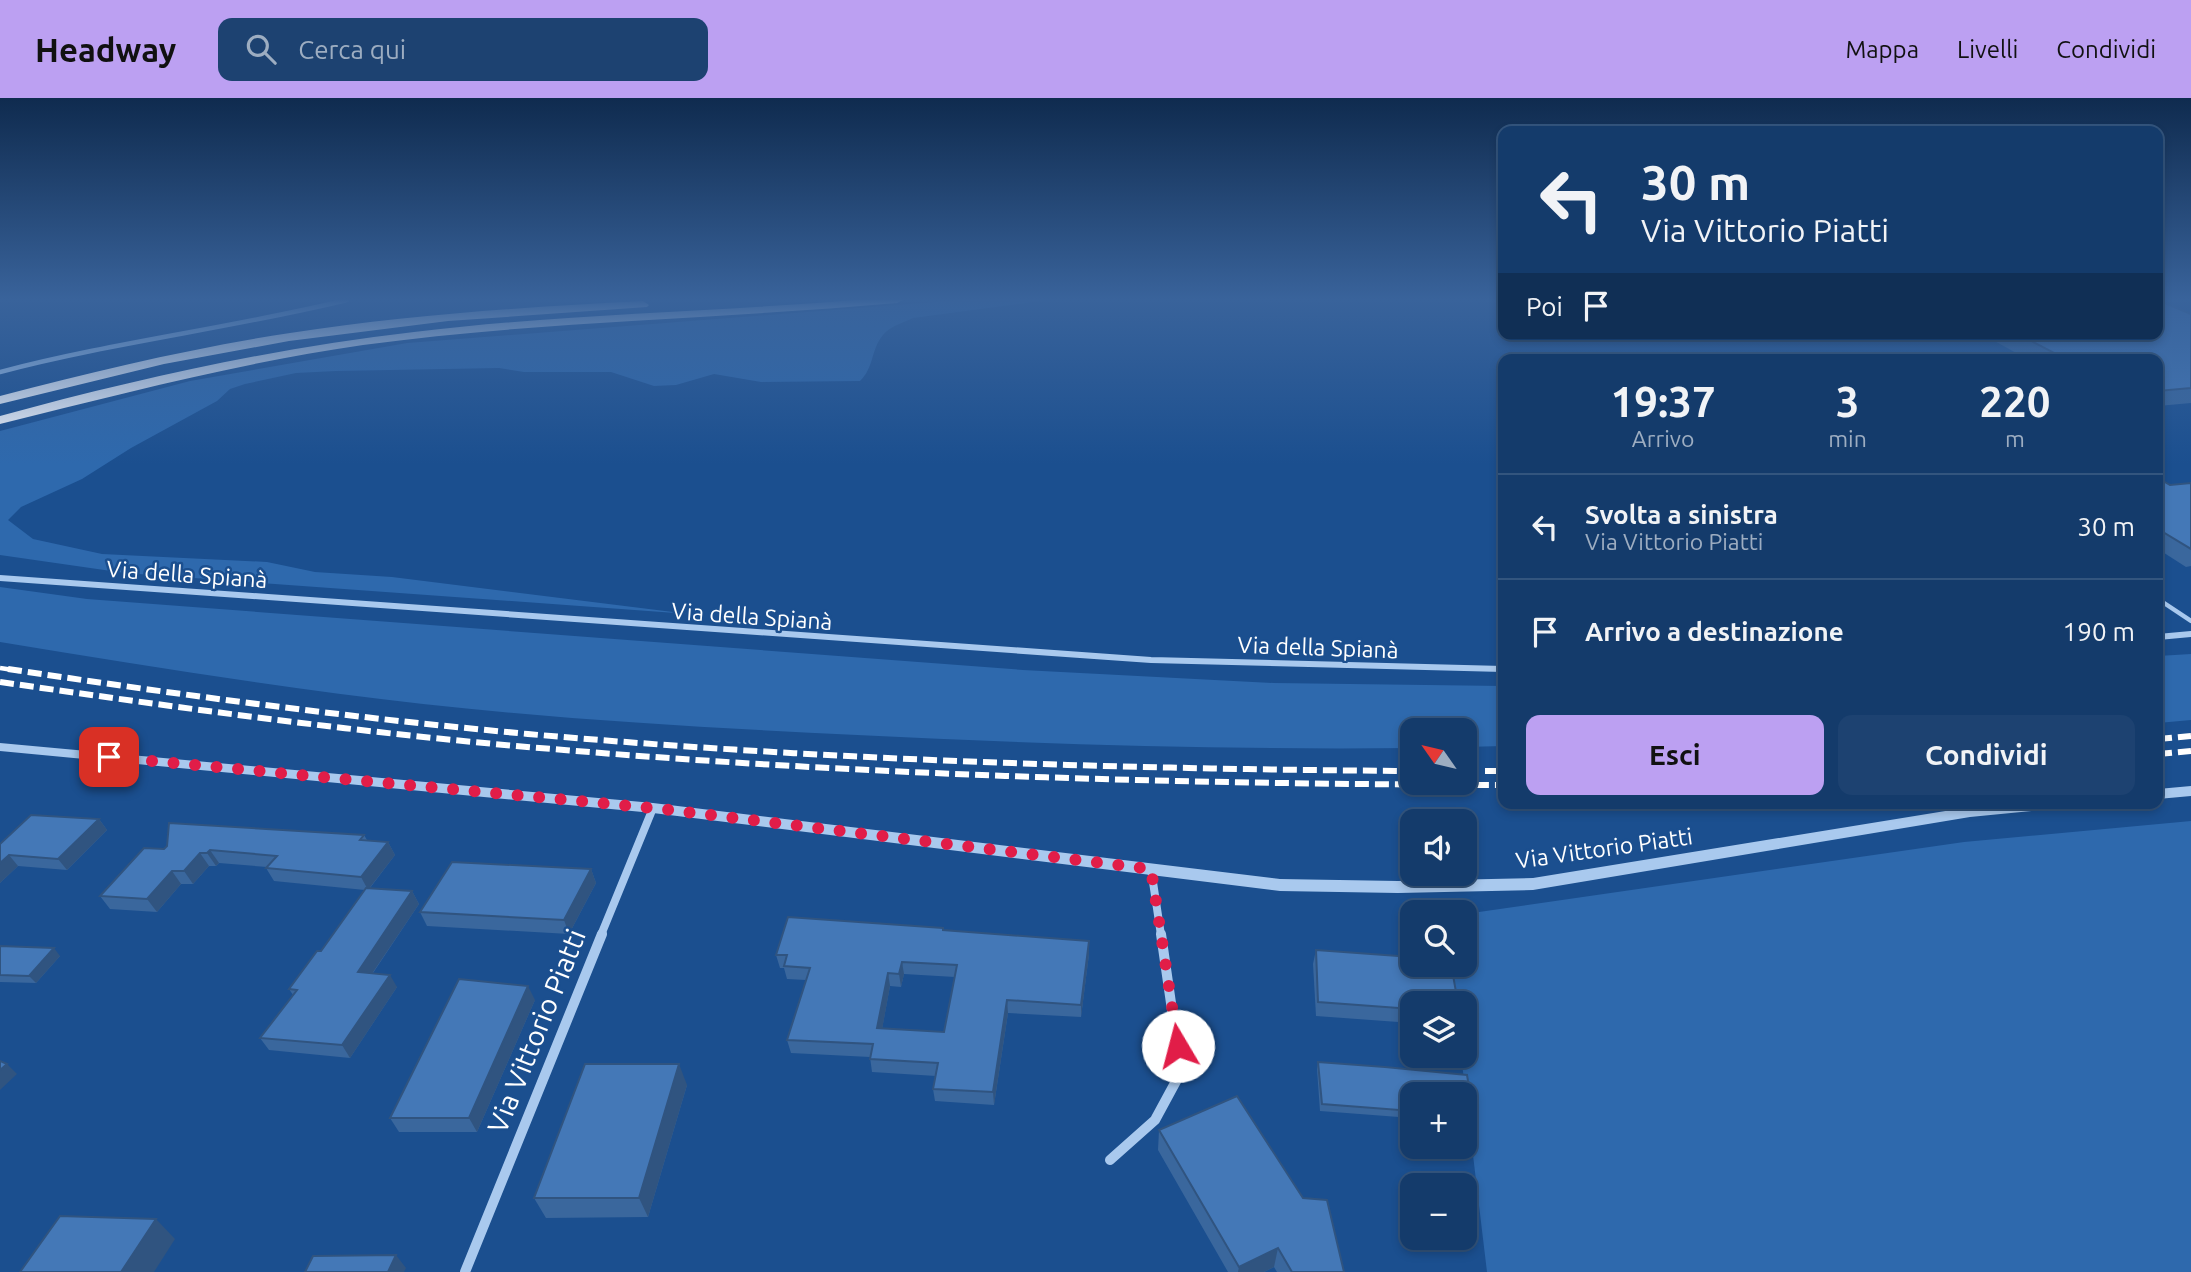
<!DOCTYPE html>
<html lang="it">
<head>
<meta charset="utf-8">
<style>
  :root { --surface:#143b6b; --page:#1d4271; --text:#f1f3f6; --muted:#9dadc1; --line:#33557e; --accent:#bca0f2 }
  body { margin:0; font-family:Ubuntu,sans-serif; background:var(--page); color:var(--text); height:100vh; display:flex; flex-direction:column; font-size:26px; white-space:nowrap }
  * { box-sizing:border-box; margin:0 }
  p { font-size:23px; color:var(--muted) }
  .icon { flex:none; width:38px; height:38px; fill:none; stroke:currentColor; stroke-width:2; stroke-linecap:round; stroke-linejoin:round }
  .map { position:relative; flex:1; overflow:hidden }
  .drawer { position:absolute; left:1498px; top:256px; width:665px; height:455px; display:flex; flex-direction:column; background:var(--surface); border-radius:14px; box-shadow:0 4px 10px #0003,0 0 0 2px var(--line) }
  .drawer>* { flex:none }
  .guide { position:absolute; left:1498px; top:28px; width:665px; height:214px; border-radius:14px; box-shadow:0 4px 10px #0003,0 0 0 2px var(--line); background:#143b6b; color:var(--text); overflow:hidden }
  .needle { width:46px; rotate:304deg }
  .buttons { position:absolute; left:1400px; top:620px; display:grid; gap:14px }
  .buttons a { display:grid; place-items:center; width:77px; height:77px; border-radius:14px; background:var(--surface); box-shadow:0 4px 10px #0003,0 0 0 2px var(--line); font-size:35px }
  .pin { position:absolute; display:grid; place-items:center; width:60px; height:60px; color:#fff; margin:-30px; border-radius:14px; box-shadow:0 4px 10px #0006 }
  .me { position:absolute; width:77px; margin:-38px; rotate:352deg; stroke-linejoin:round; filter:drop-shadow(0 0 5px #0008) }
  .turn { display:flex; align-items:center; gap:24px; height:147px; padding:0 28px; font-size:32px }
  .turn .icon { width:91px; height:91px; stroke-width:2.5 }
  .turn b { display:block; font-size:49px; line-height:60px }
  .then { display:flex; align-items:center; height:66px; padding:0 28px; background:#0003; gap:14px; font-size:26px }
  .eta { display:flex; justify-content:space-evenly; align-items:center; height:119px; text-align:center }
  .eta b { font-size:42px; font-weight:700; line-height:49px }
  .cta { display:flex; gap:14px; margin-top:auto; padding:14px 28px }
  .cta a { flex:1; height:80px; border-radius:14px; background:var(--accent); color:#111; font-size:28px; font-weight:700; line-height:80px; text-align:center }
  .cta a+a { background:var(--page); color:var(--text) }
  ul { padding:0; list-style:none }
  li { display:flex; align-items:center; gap:21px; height:105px; padding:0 28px; border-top:2px solid var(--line) }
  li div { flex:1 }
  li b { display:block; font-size:26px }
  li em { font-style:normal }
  header { display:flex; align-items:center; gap:42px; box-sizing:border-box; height:98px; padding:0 35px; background:var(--accent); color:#111 }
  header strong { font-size:33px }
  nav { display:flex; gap:38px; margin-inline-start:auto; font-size:24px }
  .search { width:490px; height:63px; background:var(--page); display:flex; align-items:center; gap:18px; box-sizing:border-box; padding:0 24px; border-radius:14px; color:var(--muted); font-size:26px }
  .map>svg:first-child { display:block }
  .green { fill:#2e69ad }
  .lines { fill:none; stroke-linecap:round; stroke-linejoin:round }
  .service { stroke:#a9c9ee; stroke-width:4.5 }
  .minor-far3 { stroke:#a9c9ee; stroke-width:4.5 }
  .minor-far2 { stroke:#a9c9ee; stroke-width:6 }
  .minor-far1 { stroke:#a9c9ee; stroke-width:8 }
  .minor { stroke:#a9c9ee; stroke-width:10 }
  .tertiary { fill:#a9c9ee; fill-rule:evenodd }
  .trunk { fill:#f8faff; fill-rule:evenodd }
  .rail-far1 { stroke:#fff; stroke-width:4.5; stroke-dasharray:10 4.5; stroke-linecap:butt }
  .rail { stroke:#fff; stroke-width:6; stroke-dasharray:14 6; stroke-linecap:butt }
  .wall { fill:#3a679d; fill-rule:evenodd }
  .shaded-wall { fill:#305480 }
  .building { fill:#4478b7; stroke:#305480; stroke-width:2; fill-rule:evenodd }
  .route { stroke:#e11d48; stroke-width:12; stroke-dasharray:0 21.6 }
  .labels { text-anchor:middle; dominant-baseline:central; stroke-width:5; stroke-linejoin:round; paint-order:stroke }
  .street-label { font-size:23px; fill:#fff; stroke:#1b4f8f }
  .near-street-label { font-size:28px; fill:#fff; stroke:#1b4f8f }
</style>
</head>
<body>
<header>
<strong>Headway</strong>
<div class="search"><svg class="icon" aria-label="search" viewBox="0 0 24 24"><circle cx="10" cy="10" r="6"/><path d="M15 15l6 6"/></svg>Cerca qui</div>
<nav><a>Mappa</a><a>Livelli</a><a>Condividi</a></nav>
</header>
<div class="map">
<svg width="2191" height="1174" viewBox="0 0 2191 1174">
  <rect width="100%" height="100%" fill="#1b4f8f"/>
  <!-- green -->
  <g class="green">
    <path d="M961,202H1047L913,220C903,225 890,228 883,237C871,251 874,270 860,283L761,284L714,276L676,287L654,288L611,274H524L499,270L336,273L296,275L245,286L230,291L217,303L131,350L82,381L21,409L8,422L33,441L102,456L267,464L315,474L392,479L689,516L125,475L0,457V333L190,283L407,245Z"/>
    <path d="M0,489L87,501L1023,572L1274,585L1503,588V648L1465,649V632H1412V650C1227,652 1042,646 857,637C712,630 567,622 423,606C282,590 141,567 0,544Z"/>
    <polygon points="2191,556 2191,622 2158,625 2158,558"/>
    <polygon points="2191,723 2191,1174 1487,1174 1461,957 1465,957 1465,905 1455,905 1450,866 1465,866 1465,816 1964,744"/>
  </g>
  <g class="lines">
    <!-- service -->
    <polyline class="service" points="2158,501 2191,523"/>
    <!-- minor-far3 -->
    <path class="minor-far3" d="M0,274C114,244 232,230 347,202"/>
    <!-- minor-far2 -->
    <g class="minor-far2">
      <polyline points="0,480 1151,562 1503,571"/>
      <polyline points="2158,539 2191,536"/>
    </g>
    <!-- minor-far1 -->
    <g class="minor-far1">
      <polyline points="1151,771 1161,837"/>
      <polyline points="601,837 653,710"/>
    </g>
    <!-- minor -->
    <g class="minor">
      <polyline points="1110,1062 1155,1022 1181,974 1161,836"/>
      <polyline points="465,1174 602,836"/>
    </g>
    <!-- tertiary -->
    <g class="tertiary">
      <polygon points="0,645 653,705 1280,781 1398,783 1533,780 1970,709 2009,705 2069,705 2067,708 2062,710 1970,719 1533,792 1398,795 1280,793 653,715 0,653"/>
      <polygon points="2191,688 2191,698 2158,701 2158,691"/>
    </g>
    <!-- trunk -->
    <g class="trunk">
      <path d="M857,202H903L897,205C719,221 540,223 363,247C239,265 121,296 0,326V318C136,281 274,250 414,234C561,216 709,214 857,202Z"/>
      <path d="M643,203L649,207L647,209L448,223L289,243L164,266L0,306V298C96,273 192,250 290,235C407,217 525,209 643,203Z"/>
    </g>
    <!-- rail-far1 -->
    <polyline class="rail-far1" points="0,570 19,573"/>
    <!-- rail -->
    <g class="rail">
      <path d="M8,571C180,597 353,620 528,636C822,662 1117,671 1412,673"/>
      <path d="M0,584C188,611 375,637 564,652C877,678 1189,686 1503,687"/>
      <polyline points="2158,641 2191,638"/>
      <polyline points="2158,656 2191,653"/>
      <polyline points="1465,673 1503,673"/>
    </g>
  </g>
  <!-- wall -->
  <g class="wall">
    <polygon points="2191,216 2191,305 2158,308 2158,261 2027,261 1982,236 2158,236"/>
    <polygon points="2158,380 2170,387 2191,385 2191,468 2186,469 2158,451"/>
    <polygon points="99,721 107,732 67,772 18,768 0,785 0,746"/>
    <polygon points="364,737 367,742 388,744 395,757 370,790 412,793 419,806 373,875 397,889 350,960 269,952 260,940 293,897 289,891 321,853 365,792 274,783 266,770 267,769 219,765 216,768 209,768 193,786 181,786 157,814 110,811 100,798 164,751"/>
    <polygon points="591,771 596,785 569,836 427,828 420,814"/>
    <path d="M943,830L944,832L1089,843V856L1081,919L1008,915L994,1007L935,1003L933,991L936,978L872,974L870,959L791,955L787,942L806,882L787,881L784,870H780L776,857ZM904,876L955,879L944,934L882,931L890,888L901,889Z"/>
    <polygon points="0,848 60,858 36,885 0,884"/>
    <polygon points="1316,852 1412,905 1412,925 1316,918 1313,866"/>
    <polygon points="535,902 477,1034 399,1034 390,1020"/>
    <polygon points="1318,964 1385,969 1467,977 1474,1018 1472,1025 1465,1024 1465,996 1412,996 1412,1020 1320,1013 1317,971"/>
    <polygon points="687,987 648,1119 546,1120 534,1100"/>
    <polygon points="1159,1032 1344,1174 1277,1174 1274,1169 1264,1174 1228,1174 1158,1052"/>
  </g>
  <!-- shaded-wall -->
  <g class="shaded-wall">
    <polygon points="99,721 107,732 67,772 58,761"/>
    <polygon points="388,744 395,757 368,792 361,779"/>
    <polygon points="210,752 219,765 216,768 207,755"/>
    <polygon points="200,755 209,768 193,786 184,773"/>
    <polygon points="9,757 18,768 0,785 0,765"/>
    <polygon points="591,771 596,785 569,836 564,822"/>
    <polygon points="172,773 181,786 157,814 147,801"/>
    <polygon points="412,793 419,806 365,886 358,874"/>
    <polygon points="1089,843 1089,856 1081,919 1081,907"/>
    <polygon points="54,850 60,858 36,885 29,878"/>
    <polygon points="902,864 904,876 901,889 899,876"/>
    <polygon points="888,875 890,888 880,943 877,930"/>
    <polygon points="390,877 397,889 350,960 342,947"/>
    <polygon points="528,888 535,902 477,1034 469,1020"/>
    <polygon points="1007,902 1008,915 994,1007 993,994"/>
    <polygon points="7,966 17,976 0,992 0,972"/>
    <polygon points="679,966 687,987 648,1119 639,1100"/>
    <polygon points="156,1121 175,1141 154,1174 121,1174"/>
    <polygon points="1278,1150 1274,1169 1264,1174 1238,1174 1239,1169"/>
    <polygon points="396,1157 406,1170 404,1174 388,1174"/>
  </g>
  <!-- building -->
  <g class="building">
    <polygon points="2158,202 2191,216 2191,290 2158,293 2158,261 2041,261 2062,259 2018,236 2158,236"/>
    <polygon points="2158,380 2170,387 2191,385 2191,451 2158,431"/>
    <polygon points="31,717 99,721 58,761 9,757 0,765 0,746"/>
    <polygon points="169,725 364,737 360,742 388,744 361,779 266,770 277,758 210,752 207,755 200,755 184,773 172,773 147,801 100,798 144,750 164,751 167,748"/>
    <polygon points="452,764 591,771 564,822 420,814"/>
    <polygon points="366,790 412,793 358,874 390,877 342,947 260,940 297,892 289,891 317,853 321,853"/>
    <path d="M788,819L943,830V832L1089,843L1081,907L1007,902L993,994L933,991L938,965L870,961L873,946L787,942L810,870L784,868L787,857H776ZM902,864L957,867L944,934L877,930L888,875L899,876Z"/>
    <polygon points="0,848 54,850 29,878 0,877"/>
    <polygon points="1316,852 1412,859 1412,866 1451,866 1458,905 1412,905 1412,911 1318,904"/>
    <polygon points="459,881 528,888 469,1020 390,1020"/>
    <polygon points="0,963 7,966 0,972"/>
    <polygon points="1318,964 1385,969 1467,977 1474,1018 1465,1017 1465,996 1412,996 1412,1013 1322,1006"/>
    <polygon points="585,966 679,966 639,1100 534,1100"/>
    <polygon points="1237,998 1303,1100 1327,1102 1344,1174 1292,1174 1278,1150 1239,1169 1159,1032"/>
    <polygon points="60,1118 156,1121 121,1174 20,1174"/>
    <polygon points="396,1157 388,1174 305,1174 313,1158"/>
  </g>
  <!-- sky -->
  <linearGradient id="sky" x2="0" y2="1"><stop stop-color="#0f2b4f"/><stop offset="0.55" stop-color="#39639b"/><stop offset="1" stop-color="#39639b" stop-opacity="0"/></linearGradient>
  <rect width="2191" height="366" fill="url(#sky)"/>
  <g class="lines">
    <!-- route -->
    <polyline class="route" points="109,659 653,710 1151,771 1178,948"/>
  </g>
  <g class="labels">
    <!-- street labels -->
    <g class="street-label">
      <text transform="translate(187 476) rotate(4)">Via della Spianà</text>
      <text transform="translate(752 518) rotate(4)">Via della Spianà</text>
      <text transform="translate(1318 549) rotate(2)">Via della Spianà</text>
      <text transform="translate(1604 750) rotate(-8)">Via Vittorio Piatti</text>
    </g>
    <!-- near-street labels -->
    <g class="near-street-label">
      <text transform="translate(536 933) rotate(-68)">Via Vittorio Piatti</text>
    </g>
  </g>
</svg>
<div class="buttons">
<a><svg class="needle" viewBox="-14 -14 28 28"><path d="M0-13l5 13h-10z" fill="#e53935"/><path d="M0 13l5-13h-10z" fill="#9dadc1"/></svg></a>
<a><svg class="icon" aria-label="sound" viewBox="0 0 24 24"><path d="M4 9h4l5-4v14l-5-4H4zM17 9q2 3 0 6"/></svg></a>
<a><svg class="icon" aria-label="search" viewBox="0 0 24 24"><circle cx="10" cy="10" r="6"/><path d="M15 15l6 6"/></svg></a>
<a><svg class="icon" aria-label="layers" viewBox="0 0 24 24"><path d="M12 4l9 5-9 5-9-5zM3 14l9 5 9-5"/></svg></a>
<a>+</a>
<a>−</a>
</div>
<div class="pin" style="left:109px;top:659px;background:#d93025"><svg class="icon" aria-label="arrive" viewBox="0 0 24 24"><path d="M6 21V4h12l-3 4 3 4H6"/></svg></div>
<svg class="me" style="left:1178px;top:948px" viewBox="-20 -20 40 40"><circle r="19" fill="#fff"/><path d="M0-13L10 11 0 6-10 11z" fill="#e11d48"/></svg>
<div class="guide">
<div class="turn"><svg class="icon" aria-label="left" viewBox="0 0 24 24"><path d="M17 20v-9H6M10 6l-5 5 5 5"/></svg><div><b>30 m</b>Via Vittorio Piatti</div></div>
<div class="then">Poi<svg class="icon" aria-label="arrive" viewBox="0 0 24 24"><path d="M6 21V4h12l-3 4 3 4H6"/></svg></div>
</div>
<section class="drawer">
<div class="eta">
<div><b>19:37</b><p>Arrivo</p></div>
<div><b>3</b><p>min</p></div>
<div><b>220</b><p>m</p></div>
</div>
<ul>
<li><svg class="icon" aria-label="left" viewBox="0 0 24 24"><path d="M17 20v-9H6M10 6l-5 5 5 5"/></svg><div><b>Svolta a sinistra</b><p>Via Vittorio Piatti</p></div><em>30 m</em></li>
<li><svg class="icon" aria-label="arrive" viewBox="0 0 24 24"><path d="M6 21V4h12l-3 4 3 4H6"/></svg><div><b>Arrivo a destinazione</b></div><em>190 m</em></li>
</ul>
<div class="cta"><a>Esci</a><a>Condividi</a></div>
</section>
</div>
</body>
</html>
